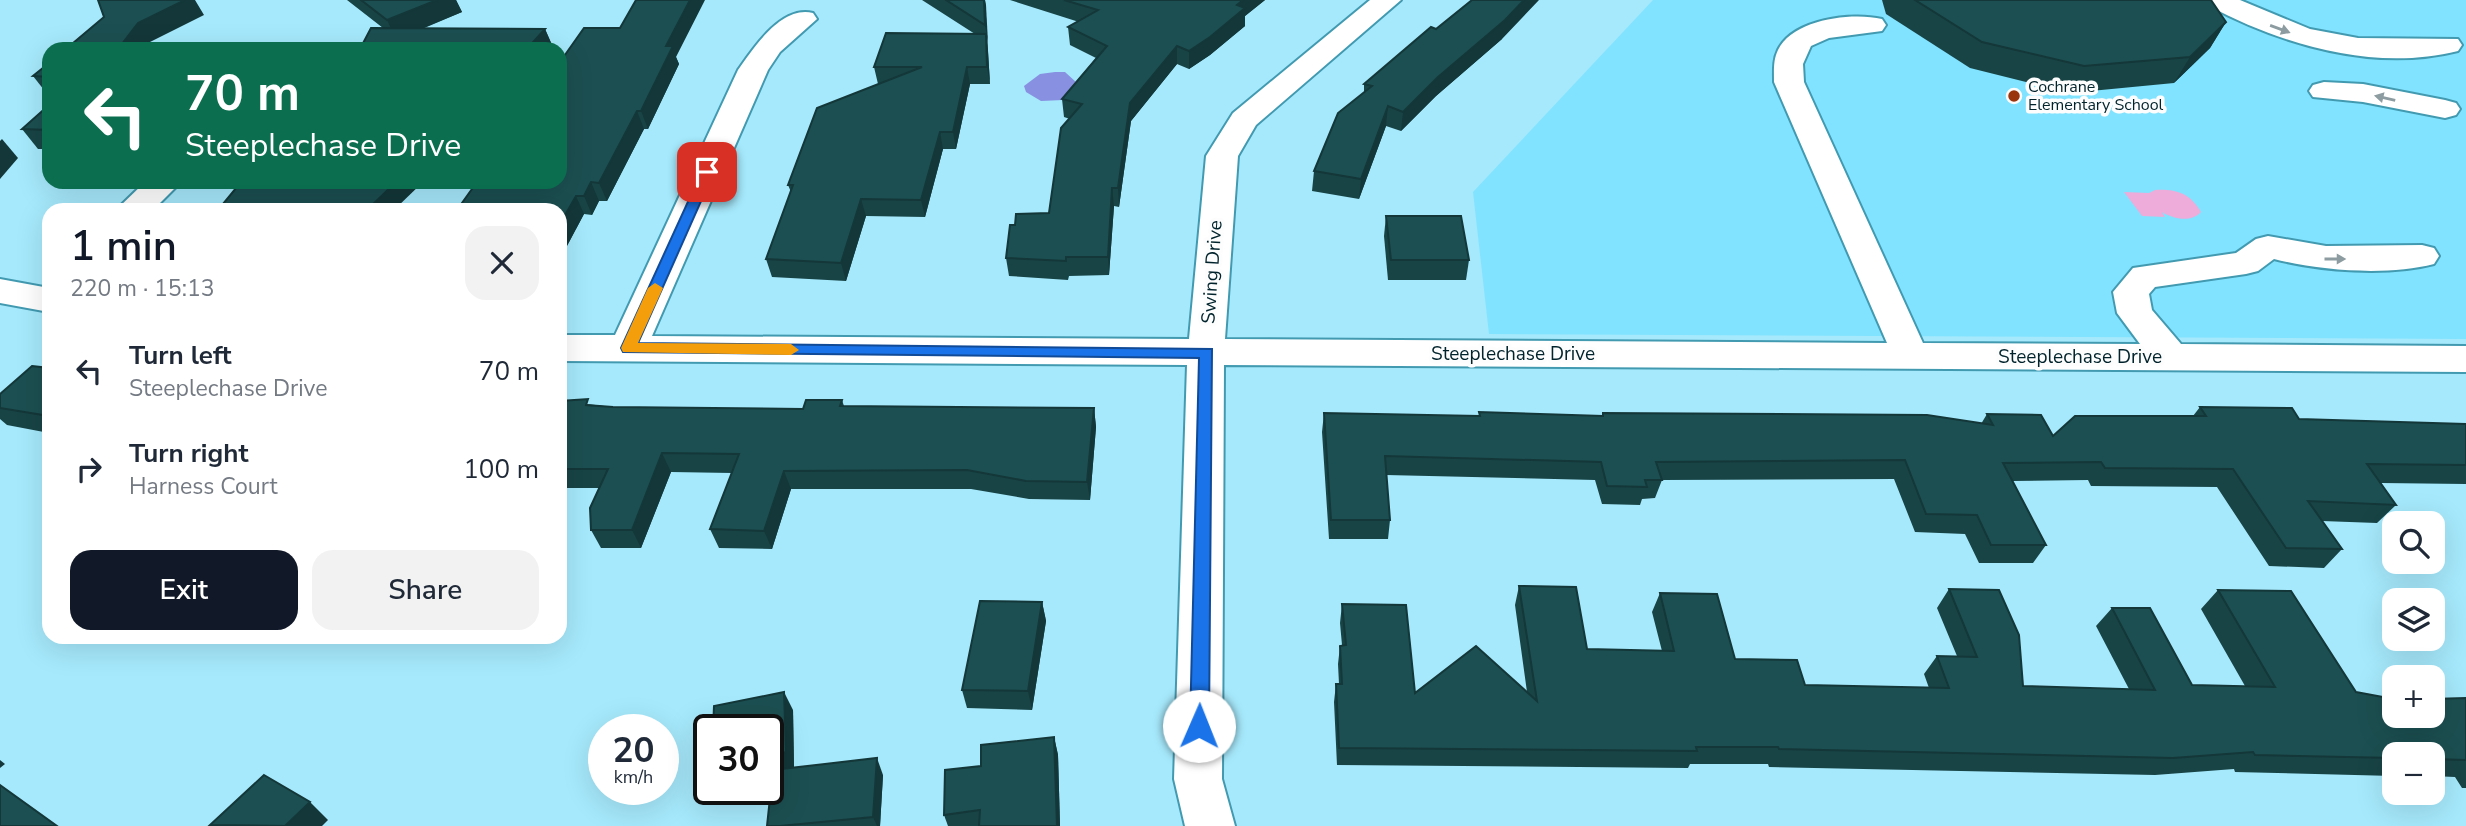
<!DOCTYPE html>
<html lang="en">
<head>
<meta charset="utf-8">
<style>
  :root { --surface:#fff; --page:#f2f2f3; --text:#1f2937; --muted:#747a83; --accent:#111827 }
  body { margin:0; font-family:"Nunito Sans",sans-serif; background:var(--page); color:var(--text); height:100vh; display:flex; flex-direction:column; font-size:26px; white-space:nowrap }
  * { box-sizing:border-box; margin:0 }
  p { font-size:23px; color:var(--muted) }
  .icon { flex:none; width:38px; height:38px; fill:none; stroke:currentColor; stroke-width:2; stroke-linecap:round; stroke-linejoin:round }
  .map { position:relative; flex:1; overflow:hidden }
  .side { position:absolute; left:42px; top:203px; width:525px; height:441px; display:flex; flex-direction:column; background:var(--surface); border-radius:21px; box-shadow:0 7px 28px #0002 }
  .side>* { flex:none }
  .top-card { position:absolute; left:42px; top:42px; width:525px; height:147px; border-radius:21px; box-shadow:0 7px 28px #0002; background:#0b6e4f; color:#fff; overflow:hidden }
  .tools { position:absolute; left:2382px; top:511px; display:grid; gap:14px }
  .tools a { display:grid; place-items:center; width:63px; height:63px; border-radius:14px; background:var(--surface); box-shadow:0 7px 28px #0002; font-size:35px }
  .speed { position:absolute; left:588px; top:714px; display:flex; gap:14px; font-size:35px; font-weight:700; text-align:center }
  .speed>* { display:grid; place-content:center; width:91px; height:91px; border-radius:50%; background:var(--surface); box-shadow:0 7px 28px #0002; line-height:1 }
  .speed small { font-size:18px; font-weight:400 }
  .speed .limit { border:4px solid #111; border-radius:10px; background:#fff; color:#111 }
  .pin { position:absolute; display:grid; place-items:center; width:60px; height:60px; color:#fff; margin:-30px; border-radius:14px; box-shadow:0 4px 10px #0006 }
  .me { position:absolute; width:77px; margin:-38px; rotate:1deg; stroke-linejoin:round; filter:drop-shadow(0 0 5px #0008) }
  .turn { display:flex; align-items:center; gap:24px; height:147px; padding:0 28px; font-size:32px }
  .turn .icon { width:91px; height:91px; stroke-width:2.5 }
  .turn b { display:block; font-size:49px; line-height:60px }
  .round { display:grid; place-items:center; flex:none; width:74px; height:74px; border-radius:21px; background:var(--page) }
  .head { display:flex; align-items:center; justify-content:space-between; height:119px; padding:0 28px }
  h1 { font-size:42px; font-weight:600; line-height:52px; color:var(--accent) }
  .cta { display:flex; gap:14px; margin-top:auto; padding:14px 28px }
  .cta a { flex:1; height:80px; border-radius:21px; background:var(--accent); color:#fff; font-size:28px; font-weight:600; line-height:80px; text-align:center }
  .cta a+a { background:var(--page); color:var(--text) }
  ul { padding:0; list-style:none }
  li { display:flex; align-items:center; gap:21px; height:98px; padding:0 28px }
  li div { flex:1 }
  li b { display:block; font-size:26px }
  li em { font-style:normal }
  .map>svg:first-child { display:block }
  .built { fill:#81e3ff }
  .green { fill:#edacd9 }
  .water { fill:#8790e1 }
  .lines { fill:none; stroke-linecap:round; stroke-linejoin:round }
  .minor-casing { stroke:#429ab1; stroke-width:4 }
  .minor { fill:#fff; fill-rule:evenodd }
  .wall { fill:#184446 }
  .shaded-wall { fill:#143739 }
  .building { fill:#1c4f51; stroke:#143739; stroke-width:2 }
  .oneway { fill:#8c9ca0 }
  .route { fill:#1a73e8; stroke:#114b97; stroke-width:2 }
  .slow { fill:#f59e0b }
  .poi-dot { fill:#9a340d; stroke:#fdfdfd; stroke-width:2.5 }
  .labels { text-anchor:middle; dominant-baseline:central; stroke-width:7; stroke-linejoin:round; paint-order:stroke }
  .far-poi-label { font-size:16px; fill:#00232c; stroke:#fdfdfd; text-anchor:start }
  .street-label { font-size:19px; fill:#00232c; stroke:#fdfdfd }
</style>
</head>
<body>
<div class="map">
<svg width="2466" height="826" viewBox="0 0 2466 826">
  <rect width="100%" height="100%" fill="#a6e9fc"/>
  <!-- built -->
  <polygon class="built" points="1653,0 2466,0 2466,339 1489,334 1473,192"/>
  <!-- green -->
  <path class="green" d="M2155,190C2176,189 2190,193 2201,212C2191,223 2173,219 2162,212L2165,217L2142,216L2124,192L2149,193Z"/>
  <!-- water -->
  <polygon class="water" points="1055,72 1065,72 1077,83 1063,100 1041,101 1026,92 1024,86 1040,74"/>
  <g class="lines">
    <!-- minor casing -->
    <g class="minor-casing">
      <g id="minor">
        <path d="M1370,0H1401L1256,125L1238,156L1225,339L1887,343L1774,82C1774,71 1773,60 1778,50C1793,19 1852,12 1882,19L1886,25L1882,31L1829,38L1811,46L1803,64L1804,82L1923,343L2140,344L2117,313L2113,292L2133,268L2236,253L2256,239L2268,236L2326,246L2422,245L2434,248L2439,256L2434,264C2388,276 2320,271 2274,259L2258,271L2246,274L2155,287L2149,294L2152,310L2181,344L2466,346V372L1224,365L1222,779L1235,826H1185L1174,779L1187,365L560,361V335H615L738,70C754,47 782,5 813,13L817,19L780,52L768,70L652,336L1189,339L1206,156L1233,113Z"/>
        <path d="M2205,0H2240L2310,29L2358,38L2458,39L2462,45L2458,51C2374,72 2283,45 2209,6Z"/>
        <polygon points="2324,82 2363,84 2445,100 2456,103 2460,109 2456,115 2445,118 2363,102 2313,97 2309,91 2313,85"/>
        <polygon points="145,182 181,182 153,210 116,210"/>
        <polygon points="0,279 49,288 49,312 0,303"/>
      </g>
    </g>
    <!-- minor -->
    <use href="#minor" class="minor"/>
  </g>
  <!-- wall -->
  <g class="wall">
    <polygon points="347,0 456,0 462,12 422,29 545,29 552,45 383,28"/>
    <polygon points="922,0 985,0 990,84 970,84 956,149 943,149 925,217 866,216 846,281 772,277 766,259 791,192 788,185 879,84 878,84 874,67 975,34"/>
    <polygon points="1010,0 1265,0 1245,16 1245,26 1210,55 1189,69 1177,64 1131,121 1119,207 1114,206 1109,275 1069,276 1068,280 1009,276 1006,258 1015,225 1049,213 1070,119 1064,117 1062,99 1096,58 1070,45 1068,27 1079,22"/>
    <polygon points="1882,0 2211,0 2226,22 2210,48 2174,83 2070,93 1970,68 1886,14"/>
    <polygon points="1436,29 1502,39 1436,96 1401,131 1386,126 1359,199 1312,191 1314,171 1364,93 1364,84"/>
    <polygon points="676,57 679,64 648,129 644,129 607,201 599,201 592,215 584,214 560,259 560,210"/>
    <polygon points="49,63 49,95 48,95 33,76"/>
    <polygon points="49,105 49,149 38,149 22,129"/>
    <polygon points="1386,216 1469,260 1466,280 1388,280 1384,236"/>
    <polygon points="49,368 49,433 7,425 0,419 0,394"/>
    <polygon points="842,400 844,406 1094,408 1096,427 1090,500 1029,499 971,489 791,489 772,549 719,548 710,529 732,473 671,472 641,548 601,548 591,530 599,488 560,488 560,401 613,407 803,409"/>
    <polygon points="2200,407 2299,419 2466,424 2466,484 2381,483 2396,505 2377,523 2322,521 2342,549 2324,568 2269,566 2217,487 2091,486 2088,480 2012,481 2046,545 2033,563 1979,563 1965,534 1915,532 1894,479 1662,480 1655,498 1642,499 1640,505 1602,504 1595,480 1386,475 1390,520 1388,539 1329,539 1322,432 1324,413 1479,416 1479,412 1602,416 1603,413 1981,424 1987,414 2053,436 2193,416"/>
    <polygon points="1519,586 1587,649 1662,651 1652,612 1660,593 1735,659 1805,685 1929,688 1924,674 1937,656 1957,656 1937,608 1949,589 2023,686 2129,689 2096,626 2112,608 2192,685 2245,686 2201,609 2218,590 2356,692 2394,716 2466,698 2466,788 2462,788 2455,777 2432,776 2432,754 2394,754 2394,776 2235,772 2234,769 2155,775 1769,767 1768,764 1690,764 1688,768 1337,765 1334,702 1336,684 1339,684 1338,664 1340,646 1342,645 1340,623 1342,604 1415,693 1527,692 1515,605"/>
    <polygon points="1042,602 1046,621 1032,710 967,708 962,690"/>
    <polygon points="793,710 794,767 883,775 880,826 767,826 773,775"/>
    <polygon points="1054,737 1058,755 1060,826 948,826 944,815 981,766"/>
  </g>
  <!-- shaded-wall -->
  <g class="shaded-wall">
    <polygon points="185,0 195,0 204,15 150,42 145,49 118,49 138,23"/>
    <polygon points="437,0 456,0 462,12 396,39 387,20"/>
    <polygon points="690,0 705,0 676,57 679,64 648,129 641,111 666,46"/>
    <polygon points="984,0 985,0 986,5 988,43 985,25"/>
    <polygon points="1243,0 1265,0 1245,16 1245,26 1210,55 1189,69 1189,51"/>
    <polygon points="1524,0 1539,0 1502,39 1436,96 1401,131 1403,112 1438,77"/>
    <polygon points="2226,22 2210,48 2174,83 2190,57"/>
    <polygon points="545,29 552,45 549,49 527,49"/>
    <polygon points="986,34 988,52 990,84 987,67"/>
    <polygon points="1177,46 1177,64 1131,121 1119,207 1118,188 1130,103"/>
    <polygon points="967,67 970,84 956,149 953,132"/>
    <polygon points="1388,106 1386,126 1359,199 1361,179"/>
    <polygon points="637,111 644,129 607,201 599,183"/>
    <polygon points="940,132 943,149 925,217 921,200"/>
    <polygon points="2,139 18,158 0,179 0,141"/>
    <polygon points="396,182 423,182 394,210 367,210"/>
    <polygon points="591,182 599,201 592,215 584,196"/>
    <polygon points="1112,188 1114,206 1109,275 1108,257"/>
    <polygon points="576,196 584,214 560,259 560,224"/>
    <polygon points="861,199 866,216 846,281 841,263"/>
    <polygon points="1094,408 1096,427 1090,500 1087,482"/>
    <polygon points="662,453 671,472 641,548 632,530"/>
    <polygon points="784,471 791,489 772,549 764,531"/>
    <polygon points="1042,602 1046,621 1032,710 1028,691"/>
    <polygon points="784,692 793,710 794,770 768,776 768,756"/>
    <polygon points="1054,737 1058,755 1060,826 1057,826"/>
    <polygon points="877,758 883,775 880,826 877,826 873,817"/>
    <polygon points="0,760 5,764 0,768"/>
    <polygon points="310,802 328,820 322,826 285,826"/>
  </g>
  <!-- building -->
  <g class="building">
    <polygon points="98,0 185,0 138,23 118,49 66,49 104,17"/>
    <polygon points="361,0 437,0 387,20"/>
    <polygon points="636,0 690,0 666,46 673,46 641,111 637,111 599,183 591,182 584,196 576,196 560,224 560,210 457,210 477,182 560,182 560,62 584,28 620,28"/>
    <polygon points="946,0 984,0 985,25"/>
    <polygon points="1064,0 1243,0 1237,5 1245,8 1210,37 1189,51 1177,46 1130,103 1118,188 1112,188 1108,257 1066,257 1066,261 1006,258 1010,225 1015,225 1016,214 1049,213 1061,128 1082,104 1062,99 1107,46 1068,27 1098,10"/>
    <polygon points="1472,0 1524,0 1505,20 1438,77 1403,112 1388,106 1361,179 1314,171 1338,113 1372,86 1364,84 1431,27 1436,29"/>
    <polygon points="1915,0 2211,0 2226,22 2190,57 2084,66 1982,42"/>
    <polygon points="371,28 545,29 527,49 360,49"/>
    <polygon points="886,33 986,34 987,67 967,67 953,132 940,132 921,200 861,199 841,263 766,259 793,185 788,185 817,108 922,67 874,67"/>
    <polygon points="49,63 49,77 33,76"/>
    <polygon points="49,105 49,130 22,129"/>
    <polygon points="241,182 396,182 367,210 321,210 307,208 305,210 218,210"/>
    <polygon points="1386,216 1461,216 1469,260 1391,260"/>
    <polygon points="32,366 49,368 49,416 0,408 0,394"/>
    <polygon points="588,399 586,405 613,407 803,409 806,400 842,400 840,406 1094,408 1087,482 1026,481 967,470 784,471 764,531 710,529 739,454 662,453 632,530 591,530 590,508 608,469 560,469 560,401"/>
    <polygon points="2200,407 2292,408 2299,419 2466,424 2466,465 2367,464 2396,505 2308,501 2342,549 2286,548 2233,469 2105,468 2101,462 2003,463 2046,545 1991,545 1977,515 1926,514 1905,460 1656,462 1662,480 1645,480 1647,487 1607,486 1601,462 1385,456 1390,520 1331,520 1324,413 1480,416 1479,412 1603,416 1603,413 1927,415 1993,425 1987,414 2041,415 2053,436 2075,416 2206,416"/>
    <polygon points="1519,586 1576,587 1587,649 1674,651 1660,593 1717,594 1735,659 1797,660 1805,685 1949,688 1937,656 1977,657 1949,589 1999,590 2019,635 2023,686 2155,690 2112,608 2150,608 2192,685 2275,687 2218,590 2291,591 2356,692 2394,699 2394,716 2432,716 2432,699 2466,698 2466,760 2432,759 2432,754 2394,754 2394,758 2255,755 2253,752 2173,758 1779,749 1778,747 1696,747 1697,751 1339,748 1336,684 1342,684 1340,646 1346,645 1342,604 1406,605 1415,693 1476,646 1537,701"/>
    <polygon points="980,601 1042,602 1028,691 962,690"/>
    <polygon points="784,692 786,752 768,756 768,730 713,730 714,706"/>
    <polygon points="1054,737 1057,826 979,826 980,810 944,815 945,770 981,766 981,745"/>
    <polygon points="877,758 873,817 780,826 767,826 773,770"/>
    <polygon points="264,775 310,802 285,826 210,825"/>
    <polygon points="0,785 57,826 0,826"/>
  </g>
  <!-- one-way arrows -->
  <defs><path id="oneway-solid" d="M-6-.8H1V-3.2L6.5 0L1 3.2V.8H-6Z" transform="scale(1.75)"/></defs>
  <g class="oneway">
    <use href="#oneway-solid" transform="translate(2280 29) rotate(20)"/>
    <use href="#oneway-solid" transform="translate(2385 98) rotate(-167)"/>
    <use href="#oneway-solid" transform="translate(2335 259)"/>
  </g>
  <!-- route -->
  <polygon class="route" points="703,169 714,172 638,343 1212,349 1209,726 1206,732 1199,734 1193,732 1190,726 1199,358 623,352 621,348"/>
  <!-- slow -->
  <polygon class="slow" points="655,283 663,288 638,343 791,344 799,350 791,355 623,352 621,348 648,288"/>
  <!-- markers -->
  <circle class="poi-dot" cx="2014" cy="96" r="7"/>
  <g class="labels">
    <!-- far-poi labels -->
    <g class="far-poi-label">
      <text x="2028" y="87">Cochrane<tspan x="2028" dy="18">Elementary School</tspan></text>
    </g>
    <!-- street labels -->
    <g class="street-label">
      <text transform="translate(1212 272) rotate(-86)">Swing Drive</text>
      <text x="1513" y="354">Steeplechase Drive</text>
      <text x="2080" y="357">Steeplechase Drive</text>
    </g>
  </g>
</svg>
<div class="tools">
<a><svg class="icon" aria-label="search" viewBox="0 0 24 24"><circle cx="10" cy="10" r="6"/><path d="M15 15l6 6"/></svg></a>
<a><svg class="icon" aria-label="layers" viewBox="0 0 24 24"><path d="M12 4l9 5-9 5-9-5zM3 14l9 5 9-5"/></svg></a>
<a>+</a>
<a>−</a>
</div>
<div class="speed"><div>20<small>km/h</small></div><div class="limit">30</div></div>
<div class="pin" style="left:707px;top:172px;background:#d93025"><svg class="icon" aria-label="arrive" viewBox="0 0 24 24"><path d="M6 21V4h12l-3 4 3 4H6"/></svg></div>
<svg class="me" style="left:1199px;top:726px" viewBox="-20 -20 40 40"><circle r="19" fill="#fff"/><path d="M0-13L10 11 0 6-10 11z" fill="#1a73e8"/></svg>
<div class="top-card">
<div class="turn"><svg class="icon" aria-label="left" viewBox="0 0 24 24"><path d="M17 20v-9H6M10 6l-5 5 5 5"/></svg><div><b>70 m</b>Steeplechase Drive</div></div>
</div>
<section class="side">
<div class="head"><div><h1>1 min</h1><p>220 m · 15:13</p></div><a class="round"><svg class="icon" aria-label="close" viewBox="0 0 24 24"><path d="M6 6l12 12M18 6L6 18"/></svg></a></div>
<ul>
<li><svg class="icon" aria-label="left" viewBox="0 0 24 24"><path d="M17 20v-9H6M10 6l-5 5 5 5"/></svg><div><b>Turn left</b><p>Steeplechase Drive</p></div><em>70 m</em></li>
<li><svg class="icon" aria-label="right" viewBox="0 0 24 24"><path d="M7 20v-9h11M14 6l5 5-5 5"/></svg><div><b>Turn right</b><p>Harness Court</p></div><em>100 m</em></li>
</ul>
<div class="cta"><a>Exit</a><a>Share</a></div>
</section>
</div>
</body>
</html>
